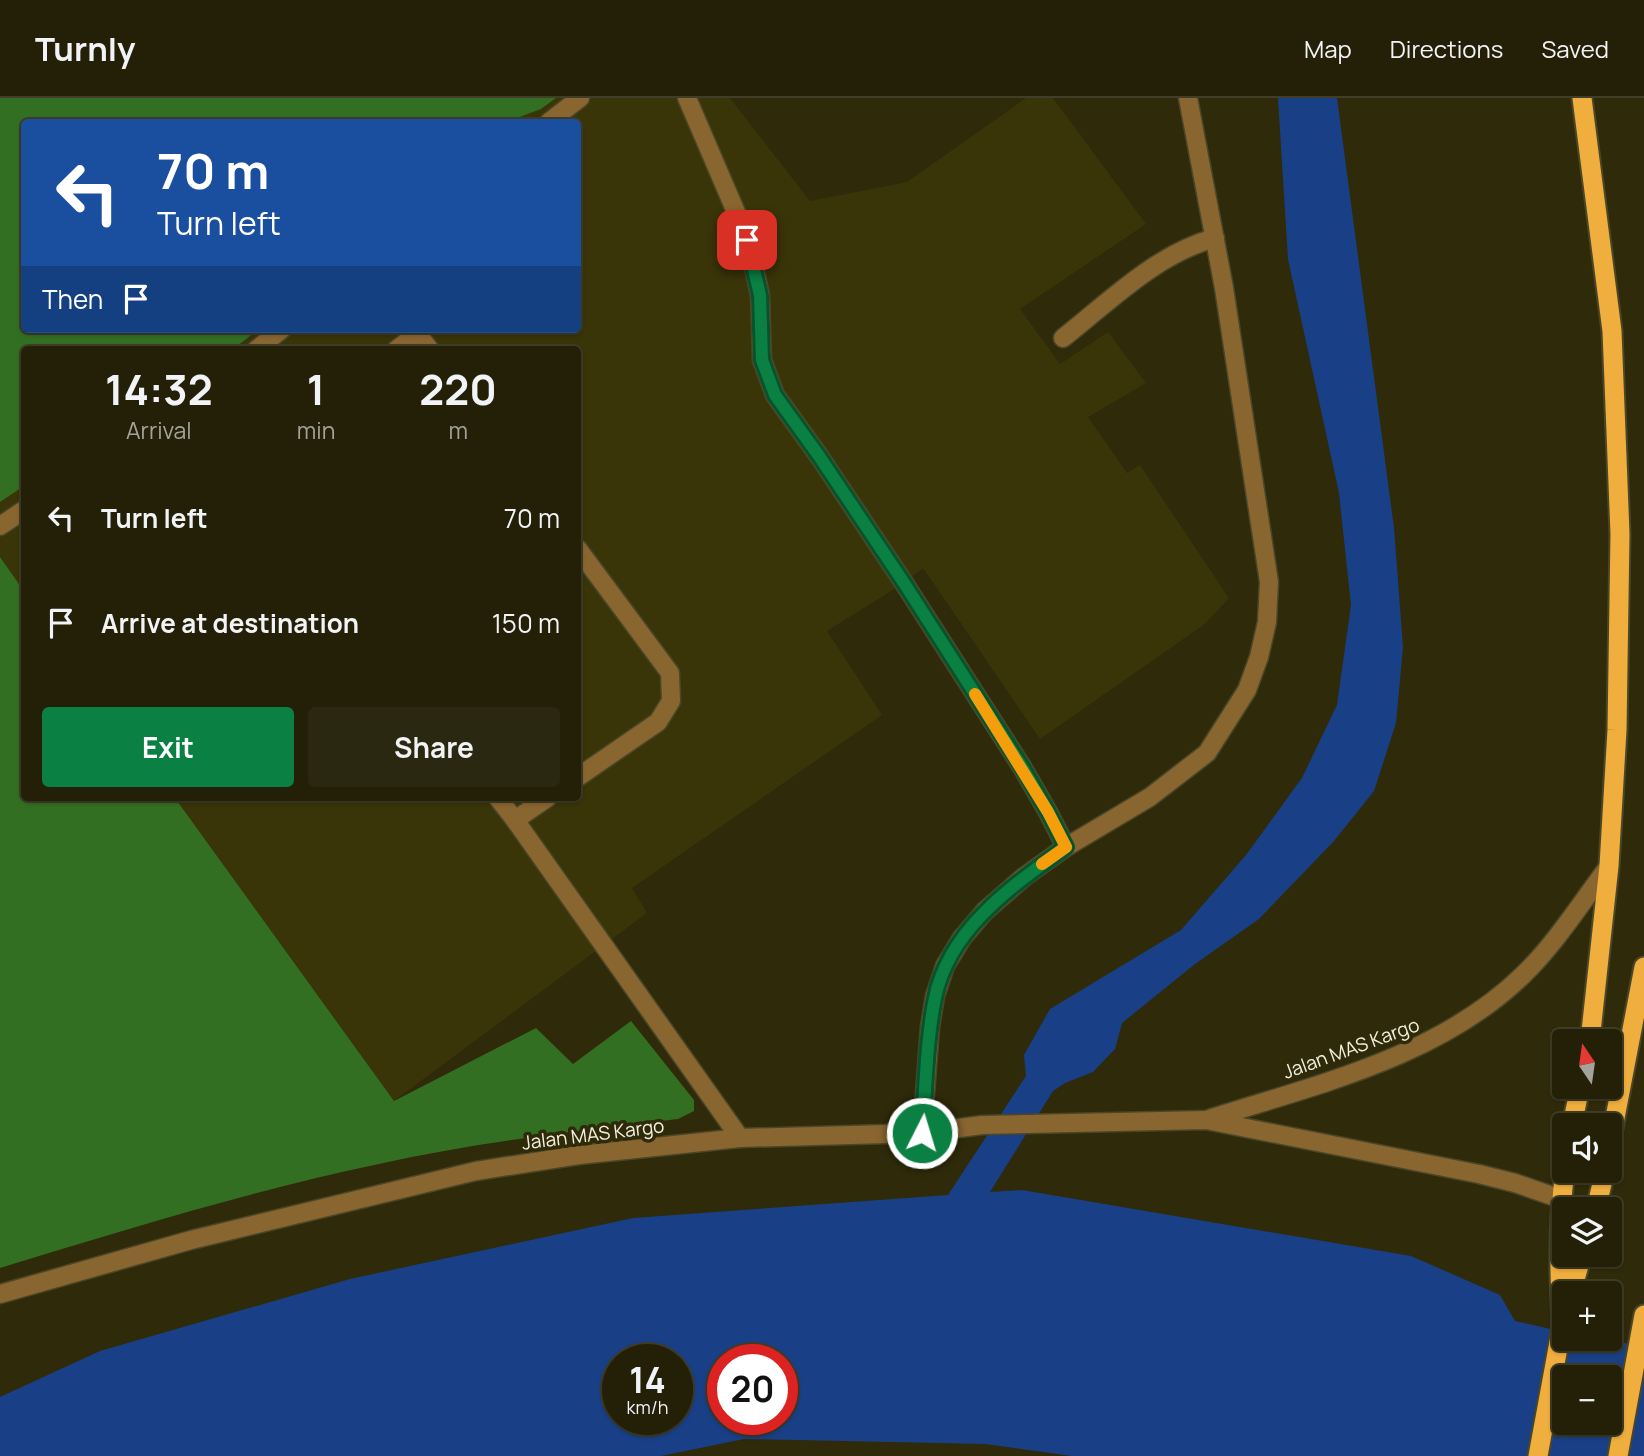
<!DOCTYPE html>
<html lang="en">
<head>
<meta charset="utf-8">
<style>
  :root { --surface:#232007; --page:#2b2811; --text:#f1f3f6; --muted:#a3a39b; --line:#403e28; --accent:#0b8043 }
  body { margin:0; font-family:Manrope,sans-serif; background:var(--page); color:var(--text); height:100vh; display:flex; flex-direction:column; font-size:26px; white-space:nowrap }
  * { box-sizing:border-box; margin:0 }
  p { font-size:23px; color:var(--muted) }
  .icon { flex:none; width:38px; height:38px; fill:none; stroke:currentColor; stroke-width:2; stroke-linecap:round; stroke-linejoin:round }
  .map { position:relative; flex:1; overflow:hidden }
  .panel { position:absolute; left:21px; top:248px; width:560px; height:455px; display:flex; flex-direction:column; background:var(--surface); border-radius:7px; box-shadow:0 2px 5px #0004,0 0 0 2px var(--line) }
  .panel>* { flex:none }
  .top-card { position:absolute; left:21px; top:21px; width:560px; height:214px; border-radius:7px; box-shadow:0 2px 5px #0004,0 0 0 2px var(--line); background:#1a4fa0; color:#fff; overflow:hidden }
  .needle { width:46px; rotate:347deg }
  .buttons { position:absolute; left:1552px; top:931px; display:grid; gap:14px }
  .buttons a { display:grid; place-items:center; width:70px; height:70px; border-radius:7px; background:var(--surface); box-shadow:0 2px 5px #0004,0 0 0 2px var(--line); font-size:35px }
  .speed { position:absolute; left:602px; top:1246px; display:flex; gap:14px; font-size:35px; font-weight:700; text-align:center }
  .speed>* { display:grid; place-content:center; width:91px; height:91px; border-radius:50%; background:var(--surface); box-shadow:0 2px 5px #0004,0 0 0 2px var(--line); line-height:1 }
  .speed small { font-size:18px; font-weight:400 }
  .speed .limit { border:10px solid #d22; background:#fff; color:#111 }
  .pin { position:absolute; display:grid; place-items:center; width:60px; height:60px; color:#fff; margin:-30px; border-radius:14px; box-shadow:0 4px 10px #0006 }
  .me { position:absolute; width:77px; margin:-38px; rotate:5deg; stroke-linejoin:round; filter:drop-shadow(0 0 5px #0008) }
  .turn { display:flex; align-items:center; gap:24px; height:147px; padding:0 21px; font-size:32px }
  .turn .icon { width:91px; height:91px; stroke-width:2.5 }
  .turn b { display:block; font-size:49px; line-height:60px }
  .then { display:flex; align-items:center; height:66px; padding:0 21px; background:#0003; gap:14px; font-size:26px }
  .eta { display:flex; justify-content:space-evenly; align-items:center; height:119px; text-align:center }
  .eta b { font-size:42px; font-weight:700; line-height:49px }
  .primary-button { display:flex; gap:14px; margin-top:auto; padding:14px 21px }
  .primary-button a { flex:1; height:80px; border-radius:7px; background:var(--accent); color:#fff; font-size:28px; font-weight:700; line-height:80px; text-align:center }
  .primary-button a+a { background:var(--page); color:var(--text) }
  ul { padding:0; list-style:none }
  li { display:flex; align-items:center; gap:21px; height:105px; padding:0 21px }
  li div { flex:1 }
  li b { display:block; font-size:26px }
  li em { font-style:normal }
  header { display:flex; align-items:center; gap:42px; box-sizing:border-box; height:98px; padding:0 35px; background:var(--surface); border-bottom:2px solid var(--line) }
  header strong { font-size:33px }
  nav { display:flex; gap:38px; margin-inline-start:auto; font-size:24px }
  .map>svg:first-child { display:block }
  .built { fill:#3a3409; fill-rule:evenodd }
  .forest { fill:#336f22 }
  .water { fill:#194086; fill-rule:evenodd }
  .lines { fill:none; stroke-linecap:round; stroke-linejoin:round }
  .service-casing { stroke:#4a4627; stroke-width:21 }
  .minor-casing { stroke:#4a4627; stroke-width:21 }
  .trunk-casing { stroke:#4a4627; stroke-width:23 }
  .service { stroke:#896530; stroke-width:18 }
  .minor { stroke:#896530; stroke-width:18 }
  .trunk { stroke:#efae3d; stroke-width:19 }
  .route-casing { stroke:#07532c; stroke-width:18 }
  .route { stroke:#0b8043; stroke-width:12 }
  .slow { stroke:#f59e0b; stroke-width:12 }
  .labels { text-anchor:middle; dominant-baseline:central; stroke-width:7; stroke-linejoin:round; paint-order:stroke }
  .street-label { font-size:19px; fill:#f3f0de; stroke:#2f2a09 }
</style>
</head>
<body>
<header>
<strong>Turnly</strong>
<nav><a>Map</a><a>Directions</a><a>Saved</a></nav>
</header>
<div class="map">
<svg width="1644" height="1358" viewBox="0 0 1644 1358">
  <rect width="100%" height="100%" fill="#2f2a09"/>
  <!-- built -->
  <path class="built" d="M0,0H730L810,103L907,84L1026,0H1053L1146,126L1020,211L1060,266L1108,234L1146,285L1088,319L1127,375L1140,367L1229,500L1205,526L1040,641L923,470L904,485L827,533L882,617L632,790L647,815L394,1003L175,700H578V252H24V493L0,459ZM24,24H578V231H24Z"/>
  <!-- forest -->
  <g class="forest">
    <polygon points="0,0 556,0 541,11 506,24 24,24 24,231 259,231 232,252 24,252 24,388 0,404"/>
    <path d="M0,459L24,493V700H175L394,1003L536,930L573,966L631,923L694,1002V1013L678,1021C578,1033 477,1044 379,1066C250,1093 125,1132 0,1170Z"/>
  </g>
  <!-- water -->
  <path class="water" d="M1278,0H1337L1394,430L1403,549L1396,625L1374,693L1334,743L1259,821L1195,866L1122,925L1115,951L1093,974L1065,985L1053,993L990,1094L1022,1092L1411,1158L1500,1197L1515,1223L1564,1234V1241H1598L1644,1248V1358H1072L985,1346L744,1341L661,1358H0V1299L100,1253L350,1181L633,1120L948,1097L1026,978L1024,957L1050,911L1181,832L1246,757L1302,680L1337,607L1351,507L1339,395L1288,161ZM618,1262H677V1321H618ZM723,1262H782V1321H723ZM1564,1279H1610V1325H1564Z"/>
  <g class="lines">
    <!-- service casing -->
    <g class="service-casing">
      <g id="service">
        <polyline points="687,0 748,142 760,197 762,262 775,297 819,358 904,485 1022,669 1048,714 1066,749"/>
        <polyline points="549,24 580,0"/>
        <polyline points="414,231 430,252"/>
        <path d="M1063,240C1110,203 1156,156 1215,140"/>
        <polyline points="256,252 282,231"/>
        <polyline points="396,252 417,236"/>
        <polyline points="0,428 24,412"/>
        <polyline points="578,451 670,575 671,603 658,624 578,679"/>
        <polyline points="498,700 515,722"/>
        <polyline points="547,700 515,722 740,1040"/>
        <polyline points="922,1035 930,929 935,898 945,868 962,840 985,813 1024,779 1066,749 1150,699 1207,655 1247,592 1259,559 1267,524 1269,484 1224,190 1188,0"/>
      </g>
    </g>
    <!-- minor casing -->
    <g class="minor-casing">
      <g id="minor">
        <path d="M1209,1021C1318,986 1439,959 1523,877C1556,845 1581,805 1609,768"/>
        <polyline points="0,1196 191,1142 476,1073 579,1057 740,1040 922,1035 982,1027 1206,1022 1479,1076 1515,1085 1561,1101"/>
      </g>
    </g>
    <!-- trunk casing -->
    <g class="trunk-casing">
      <g id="trunk">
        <polyline points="1582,0 1612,233 1620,436 1617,632 1609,768 1590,943"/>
        <polyline points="1572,1027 1580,989"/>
        <polyline points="1610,1046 1644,869"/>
        <polyline points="1596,1111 1605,1073"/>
        <polyline points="1571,1195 1582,1157"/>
        <path d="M1562,1224C1559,1174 1558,1123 1565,1073"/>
        <polyline points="1538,1358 1564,1217"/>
        <polyline points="1618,1358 1644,1217"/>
      </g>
    </g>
    <!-- service -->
    <use href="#service" class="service"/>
    <!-- minor -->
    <use href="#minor" class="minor"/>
    <!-- trunk -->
    <use href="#trunk" class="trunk"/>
  </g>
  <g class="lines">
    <!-- route casing -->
    <g class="route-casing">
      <path id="route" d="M747,142L760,197L762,262L775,297L819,358L904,485L1022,669L1048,714L1066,749C1012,788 949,831 935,900C926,944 926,990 922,1035"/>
    </g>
    <!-- route -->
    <use href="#route" class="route"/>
    <!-- slow -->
    <polyline class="slow" points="975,596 1048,714 1066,749 1042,766"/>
  </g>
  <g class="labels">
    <!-- street labels -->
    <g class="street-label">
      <text transform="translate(1351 950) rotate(-20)">Jalan MAS Kargo</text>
      <text transform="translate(593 1036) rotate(-7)">Jalan MAS Kargo</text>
    </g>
  </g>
</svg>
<div class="buttons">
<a><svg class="needle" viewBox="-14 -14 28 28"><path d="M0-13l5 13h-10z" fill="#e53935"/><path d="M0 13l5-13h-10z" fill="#a3a39b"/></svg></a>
<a><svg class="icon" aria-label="sound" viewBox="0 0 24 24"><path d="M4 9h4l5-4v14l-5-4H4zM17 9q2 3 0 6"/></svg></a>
<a><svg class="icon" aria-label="layers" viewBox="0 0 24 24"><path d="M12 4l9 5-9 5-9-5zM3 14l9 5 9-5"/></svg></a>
<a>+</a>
<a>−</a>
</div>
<div class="speed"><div>14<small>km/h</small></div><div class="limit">20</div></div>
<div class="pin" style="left:747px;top:142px;background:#d93025"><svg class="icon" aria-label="arrive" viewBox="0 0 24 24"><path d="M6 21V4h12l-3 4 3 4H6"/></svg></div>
<svg class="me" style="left:922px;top:1035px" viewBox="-20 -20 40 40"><circle r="17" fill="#0b8043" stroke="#fff" stroke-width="3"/><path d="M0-11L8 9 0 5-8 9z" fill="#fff"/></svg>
<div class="top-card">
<div class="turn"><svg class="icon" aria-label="left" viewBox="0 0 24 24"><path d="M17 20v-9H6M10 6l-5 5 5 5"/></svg><div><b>70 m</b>Turn left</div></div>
<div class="then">Then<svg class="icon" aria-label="arrive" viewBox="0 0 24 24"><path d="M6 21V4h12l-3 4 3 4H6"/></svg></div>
</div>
<section class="panel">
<div class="eta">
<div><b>14:32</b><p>Arrival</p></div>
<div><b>1</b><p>min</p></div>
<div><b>220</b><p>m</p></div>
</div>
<ul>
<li><svg class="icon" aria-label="left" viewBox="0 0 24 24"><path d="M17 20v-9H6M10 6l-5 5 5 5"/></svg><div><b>Turn left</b></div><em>70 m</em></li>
<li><svg class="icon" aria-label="arrive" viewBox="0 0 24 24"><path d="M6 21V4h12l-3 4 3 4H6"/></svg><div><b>Arrive at destination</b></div><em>150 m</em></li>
</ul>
<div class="primary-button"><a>Exit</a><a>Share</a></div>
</section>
</div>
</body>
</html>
